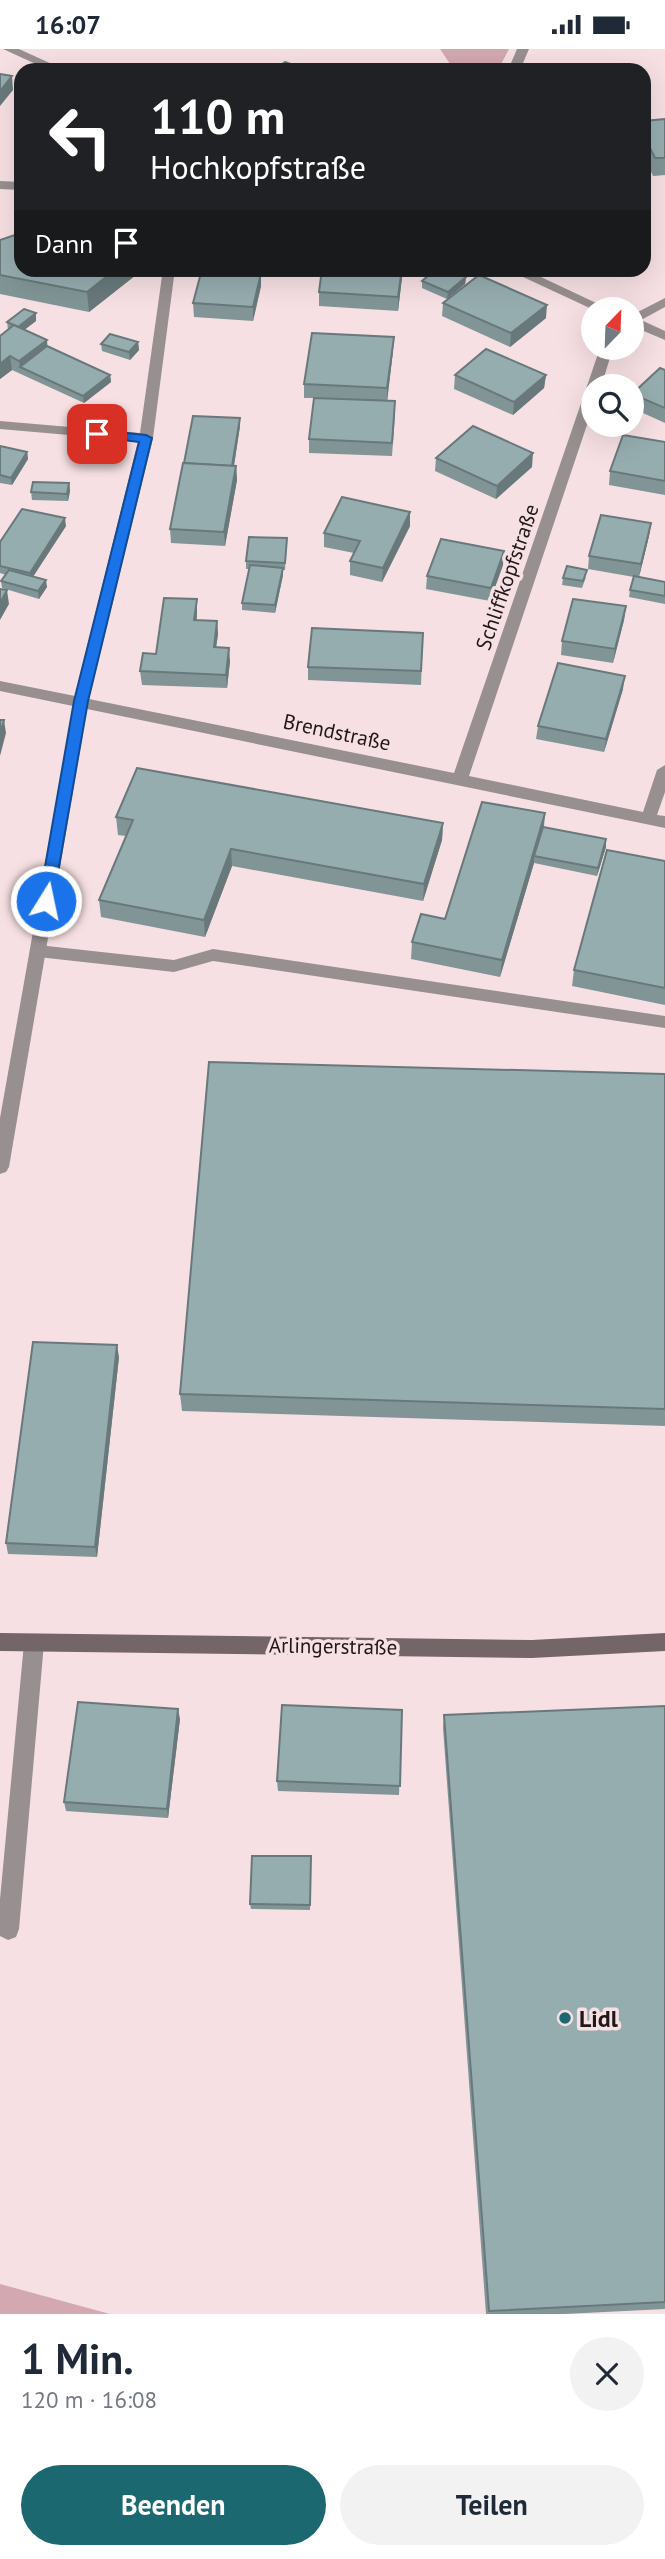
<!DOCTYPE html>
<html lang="de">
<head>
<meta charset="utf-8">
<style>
  :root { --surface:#fff; --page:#f2f2f3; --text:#1f2937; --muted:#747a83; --accent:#1c6870 }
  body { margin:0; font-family:"PT Sans",sans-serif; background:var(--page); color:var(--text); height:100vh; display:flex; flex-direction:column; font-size:26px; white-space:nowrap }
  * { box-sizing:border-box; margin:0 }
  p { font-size:23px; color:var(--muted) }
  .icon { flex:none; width:38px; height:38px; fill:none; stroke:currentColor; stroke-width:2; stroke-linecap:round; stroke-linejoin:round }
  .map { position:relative; height:2265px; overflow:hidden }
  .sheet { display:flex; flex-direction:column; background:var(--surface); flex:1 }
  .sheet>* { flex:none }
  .top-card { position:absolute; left:14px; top:14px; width:637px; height:214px; border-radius:21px; box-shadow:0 7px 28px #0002; background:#202124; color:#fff; overflow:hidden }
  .needle { width:46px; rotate:23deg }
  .buttons { position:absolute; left:581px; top:248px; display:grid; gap:14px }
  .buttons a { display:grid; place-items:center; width:63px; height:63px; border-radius:50%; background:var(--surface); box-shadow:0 7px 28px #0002; font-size:35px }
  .pin { position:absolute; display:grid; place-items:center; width:60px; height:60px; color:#fff; margin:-30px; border-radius:14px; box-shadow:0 4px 10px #0006 }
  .me { position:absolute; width:77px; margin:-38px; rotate:10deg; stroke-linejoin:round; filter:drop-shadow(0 0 5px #0008) }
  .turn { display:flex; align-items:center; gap:24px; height:147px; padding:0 21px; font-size:32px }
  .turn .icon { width:91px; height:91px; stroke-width:2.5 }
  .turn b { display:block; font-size:49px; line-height:60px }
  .then { display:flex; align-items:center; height:66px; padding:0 21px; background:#0003; gap:14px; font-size:26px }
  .round { display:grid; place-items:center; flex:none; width:74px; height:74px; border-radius:37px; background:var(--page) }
  .overview { display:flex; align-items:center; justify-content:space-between; height:119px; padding:0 21px }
  h1 { font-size:42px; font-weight:700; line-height:52px }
  .action { display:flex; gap:14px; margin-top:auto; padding:14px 21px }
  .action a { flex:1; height:80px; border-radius:42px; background:var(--accent); color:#fff; font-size:28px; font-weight:700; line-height:80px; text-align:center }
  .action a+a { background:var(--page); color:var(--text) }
  .status { display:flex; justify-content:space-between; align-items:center; height:49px; padding:0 35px; background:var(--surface); direction:ltr }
  .status svg { height:19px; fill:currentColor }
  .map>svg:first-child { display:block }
  .green { fill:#d3a8b0 }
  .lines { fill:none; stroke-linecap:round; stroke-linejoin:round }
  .lane { fill:#988f90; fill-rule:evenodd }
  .street { fill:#988f90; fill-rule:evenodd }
  .secondary { fill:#736568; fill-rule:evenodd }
  .wall { fill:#819597 }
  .shaded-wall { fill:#69797b }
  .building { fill:#96adb0; stroke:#69797b; stroke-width:2 }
  .route { fill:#1a73e8; stroke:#114b97; stroke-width:2 }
  .poi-dot { fill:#1c6870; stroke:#f7e0e3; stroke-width:2.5 }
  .labels { text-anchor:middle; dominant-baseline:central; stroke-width:7; stroke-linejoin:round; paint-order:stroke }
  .street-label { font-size:21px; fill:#1f1718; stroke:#f7e0e3 }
  .near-poi-label { font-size:24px; font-weight:bold; fill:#1f1718; stroke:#f7e0e3; text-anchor:start }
</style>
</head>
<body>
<div class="status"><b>16:07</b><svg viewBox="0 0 49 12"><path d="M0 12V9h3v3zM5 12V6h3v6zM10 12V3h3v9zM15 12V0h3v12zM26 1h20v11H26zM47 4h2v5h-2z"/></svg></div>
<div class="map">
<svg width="665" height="2265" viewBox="0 0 665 2265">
  <rect width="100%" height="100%" fill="#f7e0e3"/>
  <!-- green -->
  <g class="green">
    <polygon points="440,0 509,0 498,21 454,21"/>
    <polygon points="0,2235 110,2265 0,2265"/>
  </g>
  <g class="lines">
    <!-- lane -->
    <polygon class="lane" points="38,896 174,911 213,900 665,967 665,979 213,912 174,923 38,908 30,902"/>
    <!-- street -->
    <g class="street">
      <polygon points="3,0 19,0 65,21 49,21"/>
      <polygon points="517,0 529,0 520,21 508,21"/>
      <polygon points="0,132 21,133 21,141 0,140"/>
      <polygon points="163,220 175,220 153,389 89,650 454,724 600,299 613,299 601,338 593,338 593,358 469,727 643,763 657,721 665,716 665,743 657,766 665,767 665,779 87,660 9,1118 6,1123 0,1125 0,1069 73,657 0,642 0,632 75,647 138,392 0,380 0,372 140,384"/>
      <polygon points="506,220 524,220 611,261 594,261"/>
      <polygon points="665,249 665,258 641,271 665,282 665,291 632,277 632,266"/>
      <polygon points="34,1585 41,1587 44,1594 19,1880 16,1888 8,1891 0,1887 0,1850 24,1594 27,1587"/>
    </g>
    <!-- secondary -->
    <polygon class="secondary" points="0,1584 532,1591 665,1584 665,1602 532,1609 0,1602"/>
  </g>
  <!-- wall -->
  <g class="wall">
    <polygon points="665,70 665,126 653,127 648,116 644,117 644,72"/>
    <polygon points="0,191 21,220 140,220 141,222 89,263 0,245"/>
    <polygon points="322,220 403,220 398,262 319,257 319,243"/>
    <polygon points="261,224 261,237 253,272 194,268 193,254"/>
    <polygon points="466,228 465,235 447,250 422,239 422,232"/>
    <polygon points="443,254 546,269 510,298 442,267"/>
    <polygon points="36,272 24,281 47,297 110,326 111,333 84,354 12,321 0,330 0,287 8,281 7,273"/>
    <polygon points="138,293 139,301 130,311 102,302 101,295"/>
    <polygon points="393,302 387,352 395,366 392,407 309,404 309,390 320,349 304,349 304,335"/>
    <polygon points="665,321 665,374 632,359 632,345"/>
    <polygon points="455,326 546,326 544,339 513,366 454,340"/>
    <polygon points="240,369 240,377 234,417 236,417 237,431 225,497 171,494 170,480 184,414"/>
    <polygon points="665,393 665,446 609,436 610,422"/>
    <polygon points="0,397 27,403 28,410 12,436 0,434"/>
    <polygon points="436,409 532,418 496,450 435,422"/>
    <polygon points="69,434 70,442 68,452 32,451 31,443"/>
    <polygon points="410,463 410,477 382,533 350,526 350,512 354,504 324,498 324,484"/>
    <polygon points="651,474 649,487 639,528 665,533 665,555 629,548 630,541 634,528 588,520 589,507"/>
    <polygon points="66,477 33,527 47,538 39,550 2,539 1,532 6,526 0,524 0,493"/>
    <polygon points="287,489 285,521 283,521 283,526 275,564 242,561 242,554 250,520 246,520 246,512"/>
    <polygon points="504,502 503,516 490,552 426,540 427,527"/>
    <polygon points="586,528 582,539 562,536 563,529"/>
    <polygon points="197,550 197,571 217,572 218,585 216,599 230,612 227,639 142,636 140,622 156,605"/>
    <polygon points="626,557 624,571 613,614 561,606 562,592"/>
    <polygon points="423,584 421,636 308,631 308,618"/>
    <polygon points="623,640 604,703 536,690 538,677"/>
    <polygon points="545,764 544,778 606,798 597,827 534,814 500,928 411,910 412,893 445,870"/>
    <polygon points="116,768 443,774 442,791 423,852 232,817 205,888 101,868 99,851 126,787 118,786"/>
    <polygon points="665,812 665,956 572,937 574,921"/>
    <polygon points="665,1025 665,1377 182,1362 180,1345"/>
    <polygon points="119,1308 97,1508 8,1505 6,1494"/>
    <polygon points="665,1657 665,2260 564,2265 486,2265 443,1679 444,1666"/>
    <polygon points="402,1661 399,1746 278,1742 277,1732"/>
    <polygon points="180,1670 168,1769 66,1762 64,1753"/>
    <polygon points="311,1807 310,1861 251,1860 250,1855"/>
  </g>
  <!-- shaded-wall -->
  <g class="shaded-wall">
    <polygon points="12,27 13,41 0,57 0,42"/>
    <polygon points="116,220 140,220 141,222 89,263 87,243"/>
    <polygon points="402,220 403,220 398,262 398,248"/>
    <polygon points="261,224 261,237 253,272 253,258"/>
    <polygon points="466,228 465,235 447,250 448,243"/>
    <polygon points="547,256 546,269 510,298 511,284"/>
    <polygon points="36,264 36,272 19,285 18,278"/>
    <polygon points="394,288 393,302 387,353 387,339"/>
    <polygon points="47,291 48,305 20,318 21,326 19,312"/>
    <polygon points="138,293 139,301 130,311 129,303"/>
    <polygon points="10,307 12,321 0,330 0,315"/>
    <polygon points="110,326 111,333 84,354 83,347"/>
    <polygon points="546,326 544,339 513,366 514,353"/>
    <polygon points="240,369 240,377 232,429 232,421"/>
    <polygon points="27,403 28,410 12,436 11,429"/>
    <polygon points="533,404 532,418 496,450 497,437"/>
    <polygon points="236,417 237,431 225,497 224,483"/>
    <polygon points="69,434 70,442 68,452 67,445"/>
    <polygon points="410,463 410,477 382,533 383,519"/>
    <polygon points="65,469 66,477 31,531 30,524"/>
    <polygon points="651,474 649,487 639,528 641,515"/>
    <polygon points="504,502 503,516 490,552 491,539"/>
    <polygon points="283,519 283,526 275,564 275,556"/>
    <polygon points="46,531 47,538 39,550 38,542"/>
    <polygon points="7,541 9,555 0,571 0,554"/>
    <polygon points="197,550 197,564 195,584 194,571"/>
    <polygon points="626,557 624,571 613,614 615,600"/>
    <polygon points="217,572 218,585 214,612 214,598"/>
    <polygon points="229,599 230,612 227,639 226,626"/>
    <polygon points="625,627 623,640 604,703 606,690"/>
    <polygon points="4,671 6,684 0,707 0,685"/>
    <polygon points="545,764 543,782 534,807 534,814 500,928 502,911"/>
    <polygon points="443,774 442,791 423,852 424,835"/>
    <polygon points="606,790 606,798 597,827 598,819"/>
    <polygon points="231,800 232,817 205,888 204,871"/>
    <polygon points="117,1296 119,1308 97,1508 95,1498"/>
    <polygon points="178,1660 180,1670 168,1769 167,1760"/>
  </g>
  <!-- building -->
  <g class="building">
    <polygon points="285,13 307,21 274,21"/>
    <polygon points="0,25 12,27 0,42"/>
    <polygon points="665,70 665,109 655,109 650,99 644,99 644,72"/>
    <polygon points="21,184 21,220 116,220 87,243 0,226 0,191"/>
    <polygon points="202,220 261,224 253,258 193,254"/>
    <polygon points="322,220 402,220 398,248 319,243"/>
    <polygon points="436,220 449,220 466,228 448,243 422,232"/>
    <polygon points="479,226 547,256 511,284 443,254"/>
    <polygon points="24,260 36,264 18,278 7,273"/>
    <polygon points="14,276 47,291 19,312 10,307 0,315 0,287"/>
    <polygon points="312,284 394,288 387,339 304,335"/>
    <polygon points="110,285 138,293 129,303 101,295"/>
    <polygon points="47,297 110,326 83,347 20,318"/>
    <polygon points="486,300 546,326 514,353 455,326"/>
    <polygon points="660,319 665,321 665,359 632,345"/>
    <polygon points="314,349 395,352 392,394 309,390"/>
    <polygon points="193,367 240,369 232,417 184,414"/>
    <polygon points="473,377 533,404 497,437 436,409"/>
    <polygon points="623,386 665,393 665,432 610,422"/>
    <polygon points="0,397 27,403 11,429 0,426"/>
    <polygon points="183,414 236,417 224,483 170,480"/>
    <polygon points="33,433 69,434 67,445 31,443"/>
    <polygon points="342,448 410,463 383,519 350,512 360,492 324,484"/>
    <polygon points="22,460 65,469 30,524 0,517 0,493"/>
    <polygon points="601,466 651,474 641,515 589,507"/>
    <polygon points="249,488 287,489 285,514 246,512"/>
    <polygon points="441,490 504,502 491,539 427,527"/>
    <polygon points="250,516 283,519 275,556 242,554"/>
    <polygon points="567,517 587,521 583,532 563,529"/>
    <polygon points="9,521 46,531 38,542 1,532"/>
    <polygon points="634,527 665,533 665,547 630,541"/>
    <polygon points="0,540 7,541 0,554"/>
    <polygon points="164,549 197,550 194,571 217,572 214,598 229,599 226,626 140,622 143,604 156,605"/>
    <polygon points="573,550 626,557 615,600 562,592"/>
    <polygon points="312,579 423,584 421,622 308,618"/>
    <polygon points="558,614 625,627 606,690 538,677"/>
    <polygon points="0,671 4,671 0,685"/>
    <polygon points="137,719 443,774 424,835 231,800 204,871 99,851 133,771 116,768"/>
    <polygon points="482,753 545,764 502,911 412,893 421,865 445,870"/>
    <polygon points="543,778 606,790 598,819 534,807"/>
    <polygon points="607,801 665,812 665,939 574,921"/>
    <polygon points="209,1013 665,1025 665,1360 180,1345"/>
    <polygon points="33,1293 117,1296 95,1498 6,1494"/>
    <polygon points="78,1653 178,1660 167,1760 64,1753"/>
    <polygon points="282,1656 402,1661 400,1737 277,1732"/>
    <polygon points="665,1657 665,2253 489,2262 444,1666"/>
    <polygon points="252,1807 311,1807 310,1856 250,1855"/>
  </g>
  <!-- route -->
  <polygon class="route" points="97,381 146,386 152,389 88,652 53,852 46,858 39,852 74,652 139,393 93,387 93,382"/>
  <!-- markers -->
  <circle class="poi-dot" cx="565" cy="1969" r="7"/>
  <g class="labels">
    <!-- street labels -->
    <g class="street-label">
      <text transform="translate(507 528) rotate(-71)">Schliffkopfstraße</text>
      <text transform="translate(337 683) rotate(12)">Brendstraße</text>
      <text transform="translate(333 1597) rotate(1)">Arlingerstraße</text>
    </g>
    <!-- near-poi labels -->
    <g class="near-poi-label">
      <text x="579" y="1969">Lidl</text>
    </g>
  </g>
</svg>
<div class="buttons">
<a><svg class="needle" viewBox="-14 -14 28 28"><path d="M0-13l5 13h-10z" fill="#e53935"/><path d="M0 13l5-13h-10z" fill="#747a83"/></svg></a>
<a><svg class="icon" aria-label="search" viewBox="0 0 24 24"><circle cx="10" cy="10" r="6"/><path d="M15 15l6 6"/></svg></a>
</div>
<div class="pin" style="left:97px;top:385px;background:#d93025"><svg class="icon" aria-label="arrive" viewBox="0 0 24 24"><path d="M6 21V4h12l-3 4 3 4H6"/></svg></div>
<svg class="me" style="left:46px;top:852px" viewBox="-20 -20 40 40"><circle r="17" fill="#1a73e8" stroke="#fff" stroke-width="3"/><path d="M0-11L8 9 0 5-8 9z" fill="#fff"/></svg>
<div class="top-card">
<div class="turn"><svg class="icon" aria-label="left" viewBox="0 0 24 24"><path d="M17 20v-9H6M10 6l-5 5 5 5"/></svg><div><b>110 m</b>Hochkopfstraße</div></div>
<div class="then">Dann<svg class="icon" aria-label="arrive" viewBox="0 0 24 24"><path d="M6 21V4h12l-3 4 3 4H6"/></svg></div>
</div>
</div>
<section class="sheet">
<div class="overview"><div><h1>1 Min.</h1><p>120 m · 16:08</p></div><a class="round"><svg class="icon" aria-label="close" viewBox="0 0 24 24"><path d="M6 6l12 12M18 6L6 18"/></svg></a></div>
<div class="action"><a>Beenden</a><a>Teilen</a></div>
</section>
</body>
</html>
